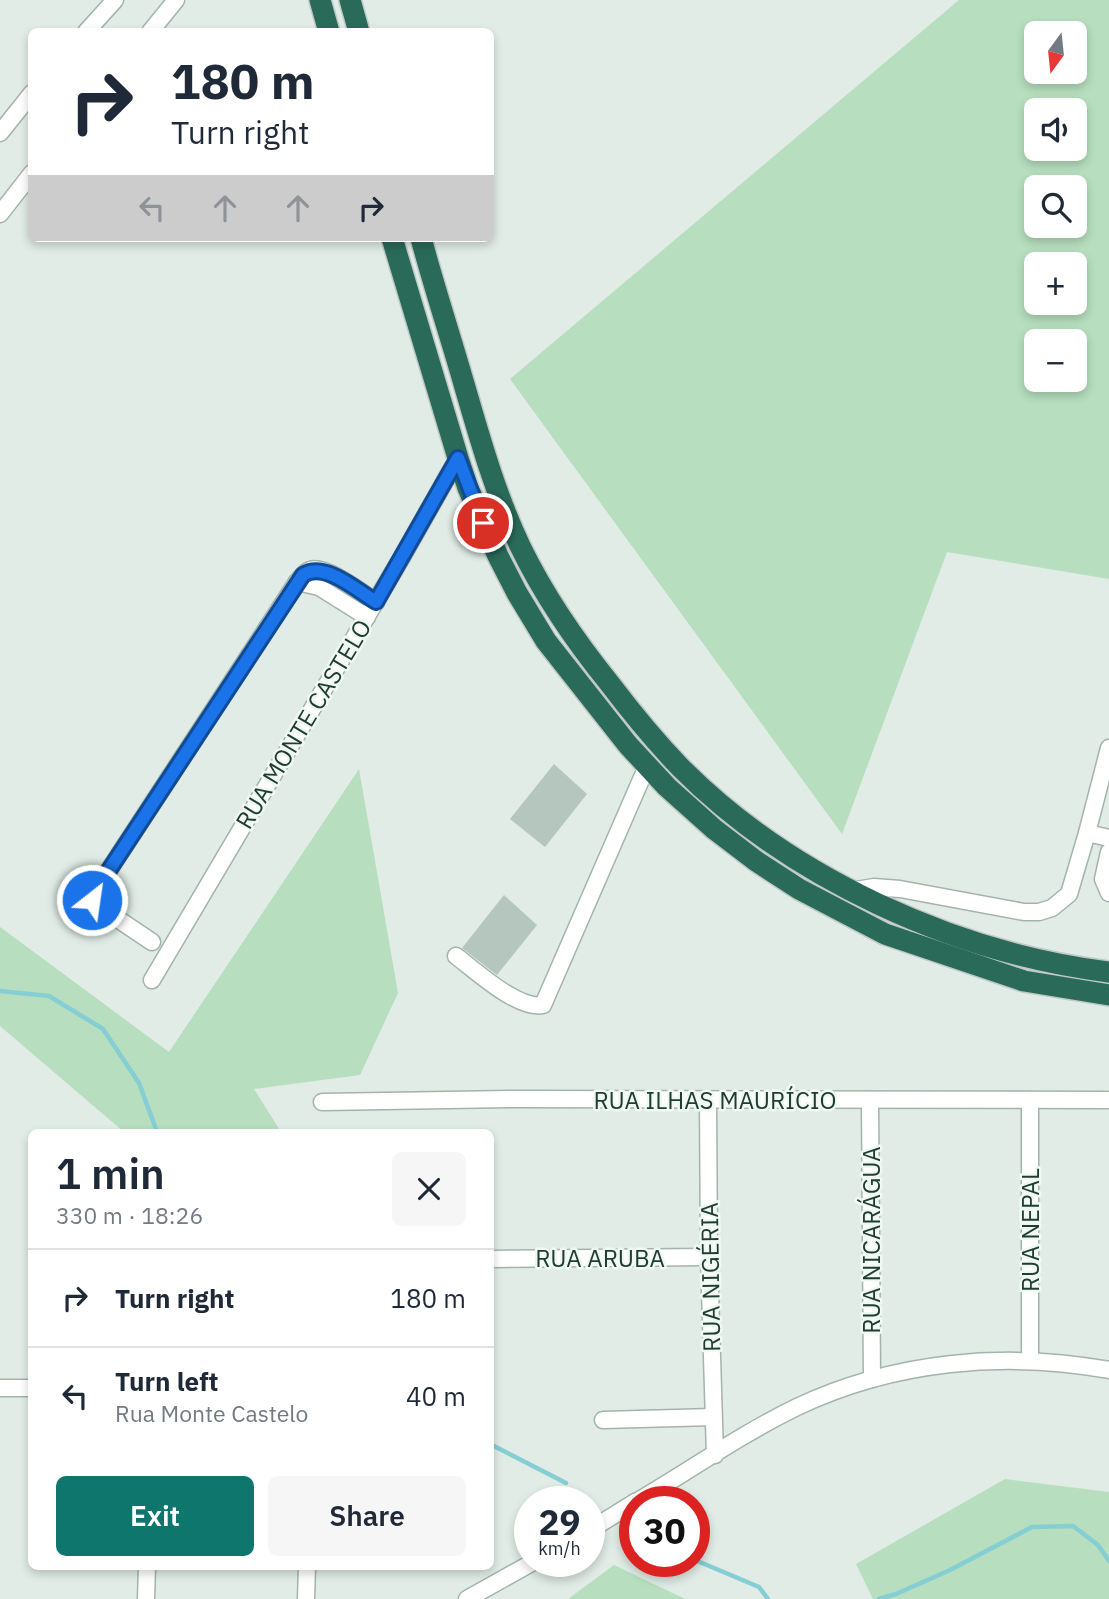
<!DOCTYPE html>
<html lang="en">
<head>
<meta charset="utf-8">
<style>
  :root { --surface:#fff; --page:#f6f6f7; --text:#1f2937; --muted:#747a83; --line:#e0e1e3; --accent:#0f766e }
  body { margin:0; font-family:"IBM Plex Sans",sans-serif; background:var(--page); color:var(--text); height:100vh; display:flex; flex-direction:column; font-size:26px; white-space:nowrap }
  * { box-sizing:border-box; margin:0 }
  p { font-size:23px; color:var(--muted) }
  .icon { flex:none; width:38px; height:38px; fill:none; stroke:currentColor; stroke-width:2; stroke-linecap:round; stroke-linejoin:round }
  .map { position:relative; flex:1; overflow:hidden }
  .side { position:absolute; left:28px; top:1129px; width:466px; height:441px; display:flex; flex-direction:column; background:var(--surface); border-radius:10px; box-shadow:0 4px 10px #0003 }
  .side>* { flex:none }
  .guide { position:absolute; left:28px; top:28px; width:466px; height:214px; border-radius:10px; box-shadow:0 4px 10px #0003; background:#fff; color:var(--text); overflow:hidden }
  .needle { width:46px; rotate:195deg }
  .fabs { position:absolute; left:1024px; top:21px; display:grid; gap:14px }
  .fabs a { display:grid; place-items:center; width:63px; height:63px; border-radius:10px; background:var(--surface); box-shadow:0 4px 10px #0003; font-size:35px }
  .speed { position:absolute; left:514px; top:1486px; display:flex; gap:14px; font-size:35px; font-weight:700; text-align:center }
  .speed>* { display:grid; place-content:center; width:91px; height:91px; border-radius:50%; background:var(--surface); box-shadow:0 4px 10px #0003; line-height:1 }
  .speed small { font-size:18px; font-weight:400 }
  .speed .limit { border:10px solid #d22; background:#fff; color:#111 }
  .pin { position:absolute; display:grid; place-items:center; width:60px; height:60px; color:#fff; margin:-30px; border:4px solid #fff; border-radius:50%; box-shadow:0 2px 7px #0007 }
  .me { position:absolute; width:77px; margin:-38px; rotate:30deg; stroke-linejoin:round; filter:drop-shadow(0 0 5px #0008) }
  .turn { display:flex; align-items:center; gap:24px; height:147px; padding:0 28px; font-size:32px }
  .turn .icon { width:91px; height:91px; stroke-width:2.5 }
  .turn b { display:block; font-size:49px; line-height:60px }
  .lanes { display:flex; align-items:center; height:66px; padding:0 28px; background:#0003; justify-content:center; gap:35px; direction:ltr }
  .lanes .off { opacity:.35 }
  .round { display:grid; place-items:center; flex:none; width:74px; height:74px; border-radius:10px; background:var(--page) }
  .overview { display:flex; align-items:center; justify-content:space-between; height:119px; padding:0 28px }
  h1 { font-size:42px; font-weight:600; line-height:52px }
  .cta { display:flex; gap:14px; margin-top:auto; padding:14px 28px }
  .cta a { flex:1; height:80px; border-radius:10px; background:var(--accent); color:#fff; font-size:28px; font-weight:600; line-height:80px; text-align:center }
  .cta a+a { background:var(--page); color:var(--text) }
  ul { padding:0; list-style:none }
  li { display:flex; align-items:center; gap:21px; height:98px; padding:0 28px; border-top:2px solid var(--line) }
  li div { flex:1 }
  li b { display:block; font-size:26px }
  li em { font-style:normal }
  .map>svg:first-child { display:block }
  .green { fill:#b7debf; fill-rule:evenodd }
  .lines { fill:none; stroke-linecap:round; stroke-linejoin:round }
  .stream { stroke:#84ced4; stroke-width:4.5 }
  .building { fill:#b5c6be }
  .street-casing { stroke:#a3b4ac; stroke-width:19 }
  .highway-casing { stroke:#c1c9c6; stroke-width:24 }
  .street { stroke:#fff; stroke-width:16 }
  .highway { stroke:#2a6a58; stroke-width:21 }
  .route-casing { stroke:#114b97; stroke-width:18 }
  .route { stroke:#1a73e8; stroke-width:12 }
  .labels { text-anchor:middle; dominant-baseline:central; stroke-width:5; stroke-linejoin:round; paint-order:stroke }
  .street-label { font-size:24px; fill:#203d32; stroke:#f0f8f3 }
</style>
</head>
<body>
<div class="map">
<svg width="1109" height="1599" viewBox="0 0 1109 1599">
  <rect width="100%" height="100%" fill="#e0ece5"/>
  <!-- green -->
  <g class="green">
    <path d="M959,0H1109V579L947,552L842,834L510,379ZM1036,33H1074V72H1036ZM1036,110H1074V149H1036ZM1036,187H1074V226H1036ZM1036,264H1074V303H1036ZM1036,341H1074V380H1036Z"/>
    <polygon points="359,769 398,993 360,1075 254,1089 281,1132 124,1132 0,1026 0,927 169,1052"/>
    <polygon points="1005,1479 1109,1492 1109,1599 873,1599 856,1564"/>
    <polygon points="614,1565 685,1599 568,1599"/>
  </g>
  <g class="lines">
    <!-- stream -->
    <g class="stream">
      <polyline points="0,991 49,996 103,1029 139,1083 157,1132"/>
      <polyline points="490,1444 566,1483"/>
      <polyline points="628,1536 635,1538"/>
      <polyline points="695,1560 759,1587 768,1599"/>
      <polyline points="879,1599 896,1594 950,1570 1032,1527 1073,1526 1098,1545 1109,1561"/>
    </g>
  </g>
  <!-- building -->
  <g class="building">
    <polygon points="554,764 587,794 545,847 510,819"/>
    <polygon points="504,895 537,925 497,975 462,948"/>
  </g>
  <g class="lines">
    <!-- street casing -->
    <g class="street-casing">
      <g id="street">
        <polyline points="86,32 115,0"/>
        <polyline points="150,32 176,0"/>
        <polyline points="0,133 32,93"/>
        <polyline points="0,214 32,173"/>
        <polyline points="297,582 319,587 367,617"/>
        <polyline points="1087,833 1109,838"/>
        <polyline points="1109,852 1103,879 1109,893"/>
        <polyline points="850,891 874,887 900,889 1024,912 1039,912 1052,908 1069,894 1087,833 1109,748"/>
        <path d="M152,942L94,903L92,896L297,582C301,578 304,572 310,570C325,564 362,593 376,602"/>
        <path d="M456,956C476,971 518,1010 543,1005L647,766"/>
        <polyline points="152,980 402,557 458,458"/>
        <polyline points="708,1100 709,1257 715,1455"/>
        <polyline points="870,1100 872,1379"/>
        <polyline points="322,1102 516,1099 1109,1100"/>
        <polyline points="490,1259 709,1257"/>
        <polyline points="1030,1361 1030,1100"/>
        <polyline points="0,1388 32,1388"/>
        <polyline points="603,1420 713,1417"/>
        <path d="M636,1502C689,1471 743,1433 797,1407C894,1361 1004,1351 1109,1370"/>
        <polyline points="590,1530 635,1502"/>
        <polyline points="146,1599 147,1566"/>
        <polyline points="306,1599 307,1566"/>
        <polyline points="467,1599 535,1561"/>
      </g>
    </g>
    <!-- highway casing -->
    <g class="highway-casing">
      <g id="highway">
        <polyline points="320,0 329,32"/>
        <polyline points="350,0 359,32"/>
        <polyline points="392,238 458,458 468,488 498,556 517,593 546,641 628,745 667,787 714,829 756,861 799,889 885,934 1024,981 1109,995"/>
        <path d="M421,238C434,287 450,335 464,384C480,439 496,496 521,548C545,597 576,642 610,684C632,713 655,741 680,767C790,878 955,953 1109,972"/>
      </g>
    </g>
    <!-- street -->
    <use href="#street" class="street"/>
    <!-- highway -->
    <use href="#highway" class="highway"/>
  </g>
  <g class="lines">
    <!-- route casing -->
    <g class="route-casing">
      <path id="route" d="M92,900V896L303,575C324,561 357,590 376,602L458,458L483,523"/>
    </g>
    <!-- route -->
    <use href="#route" class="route"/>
  </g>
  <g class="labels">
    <!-- street labels -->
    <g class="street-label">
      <text transform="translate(303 724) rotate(-59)">RUA MONTE CASTELO</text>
      <text x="715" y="1100">RUA ILHAS MAURÍCIO</text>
      <text transform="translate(1030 1230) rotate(-90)">RUA NEPAL</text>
      <text transform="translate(871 1240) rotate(-90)">RUA NICARÁGUA</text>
      <text x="600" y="1258">RUA ARUBA</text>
      <text transform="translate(710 1277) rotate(-91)">RUA NIGÉRIA</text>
    </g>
  </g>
</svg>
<div class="fabs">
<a><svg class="needle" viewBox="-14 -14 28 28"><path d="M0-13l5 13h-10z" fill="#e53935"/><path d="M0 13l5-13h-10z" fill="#747a83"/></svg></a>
<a><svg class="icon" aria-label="sound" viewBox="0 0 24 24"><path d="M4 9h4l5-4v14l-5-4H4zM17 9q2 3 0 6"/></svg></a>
<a><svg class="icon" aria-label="search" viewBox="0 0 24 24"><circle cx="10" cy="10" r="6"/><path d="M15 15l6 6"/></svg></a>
<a>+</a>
<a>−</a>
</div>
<div class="speed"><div>29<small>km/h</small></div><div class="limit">30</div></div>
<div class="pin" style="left:483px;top:523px;background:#d93025"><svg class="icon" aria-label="arrive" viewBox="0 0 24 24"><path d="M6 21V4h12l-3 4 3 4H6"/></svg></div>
<svg class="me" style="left:92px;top:900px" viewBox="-20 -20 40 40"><circle r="17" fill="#1a73e8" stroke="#fff" stroke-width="3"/><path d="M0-11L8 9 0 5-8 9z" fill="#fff"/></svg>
<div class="guide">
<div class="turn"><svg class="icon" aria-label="right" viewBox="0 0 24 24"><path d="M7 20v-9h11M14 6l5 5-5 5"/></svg><div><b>180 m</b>Turn right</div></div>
<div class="lanes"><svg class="icon off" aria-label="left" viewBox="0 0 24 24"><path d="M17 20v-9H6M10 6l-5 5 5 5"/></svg><svg class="icon off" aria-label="ahead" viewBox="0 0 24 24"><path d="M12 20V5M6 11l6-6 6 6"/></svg><svg class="icon off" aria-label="ahead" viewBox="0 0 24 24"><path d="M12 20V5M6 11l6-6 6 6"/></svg><svg class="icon" aria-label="right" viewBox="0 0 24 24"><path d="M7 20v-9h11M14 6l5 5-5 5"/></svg></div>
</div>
<section class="side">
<div class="overview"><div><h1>1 min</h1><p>330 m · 18:26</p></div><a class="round"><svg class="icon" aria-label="close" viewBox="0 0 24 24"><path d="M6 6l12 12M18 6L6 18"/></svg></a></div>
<ul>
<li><svg class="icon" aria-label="right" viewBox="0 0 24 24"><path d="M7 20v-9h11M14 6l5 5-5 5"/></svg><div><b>Turn right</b></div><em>180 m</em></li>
<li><svg class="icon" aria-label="left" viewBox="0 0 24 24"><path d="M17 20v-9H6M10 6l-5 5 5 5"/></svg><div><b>Turn left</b><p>Rua Monte Castelo</p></div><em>40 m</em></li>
</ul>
<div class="cta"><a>Exit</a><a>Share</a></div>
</section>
</div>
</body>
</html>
